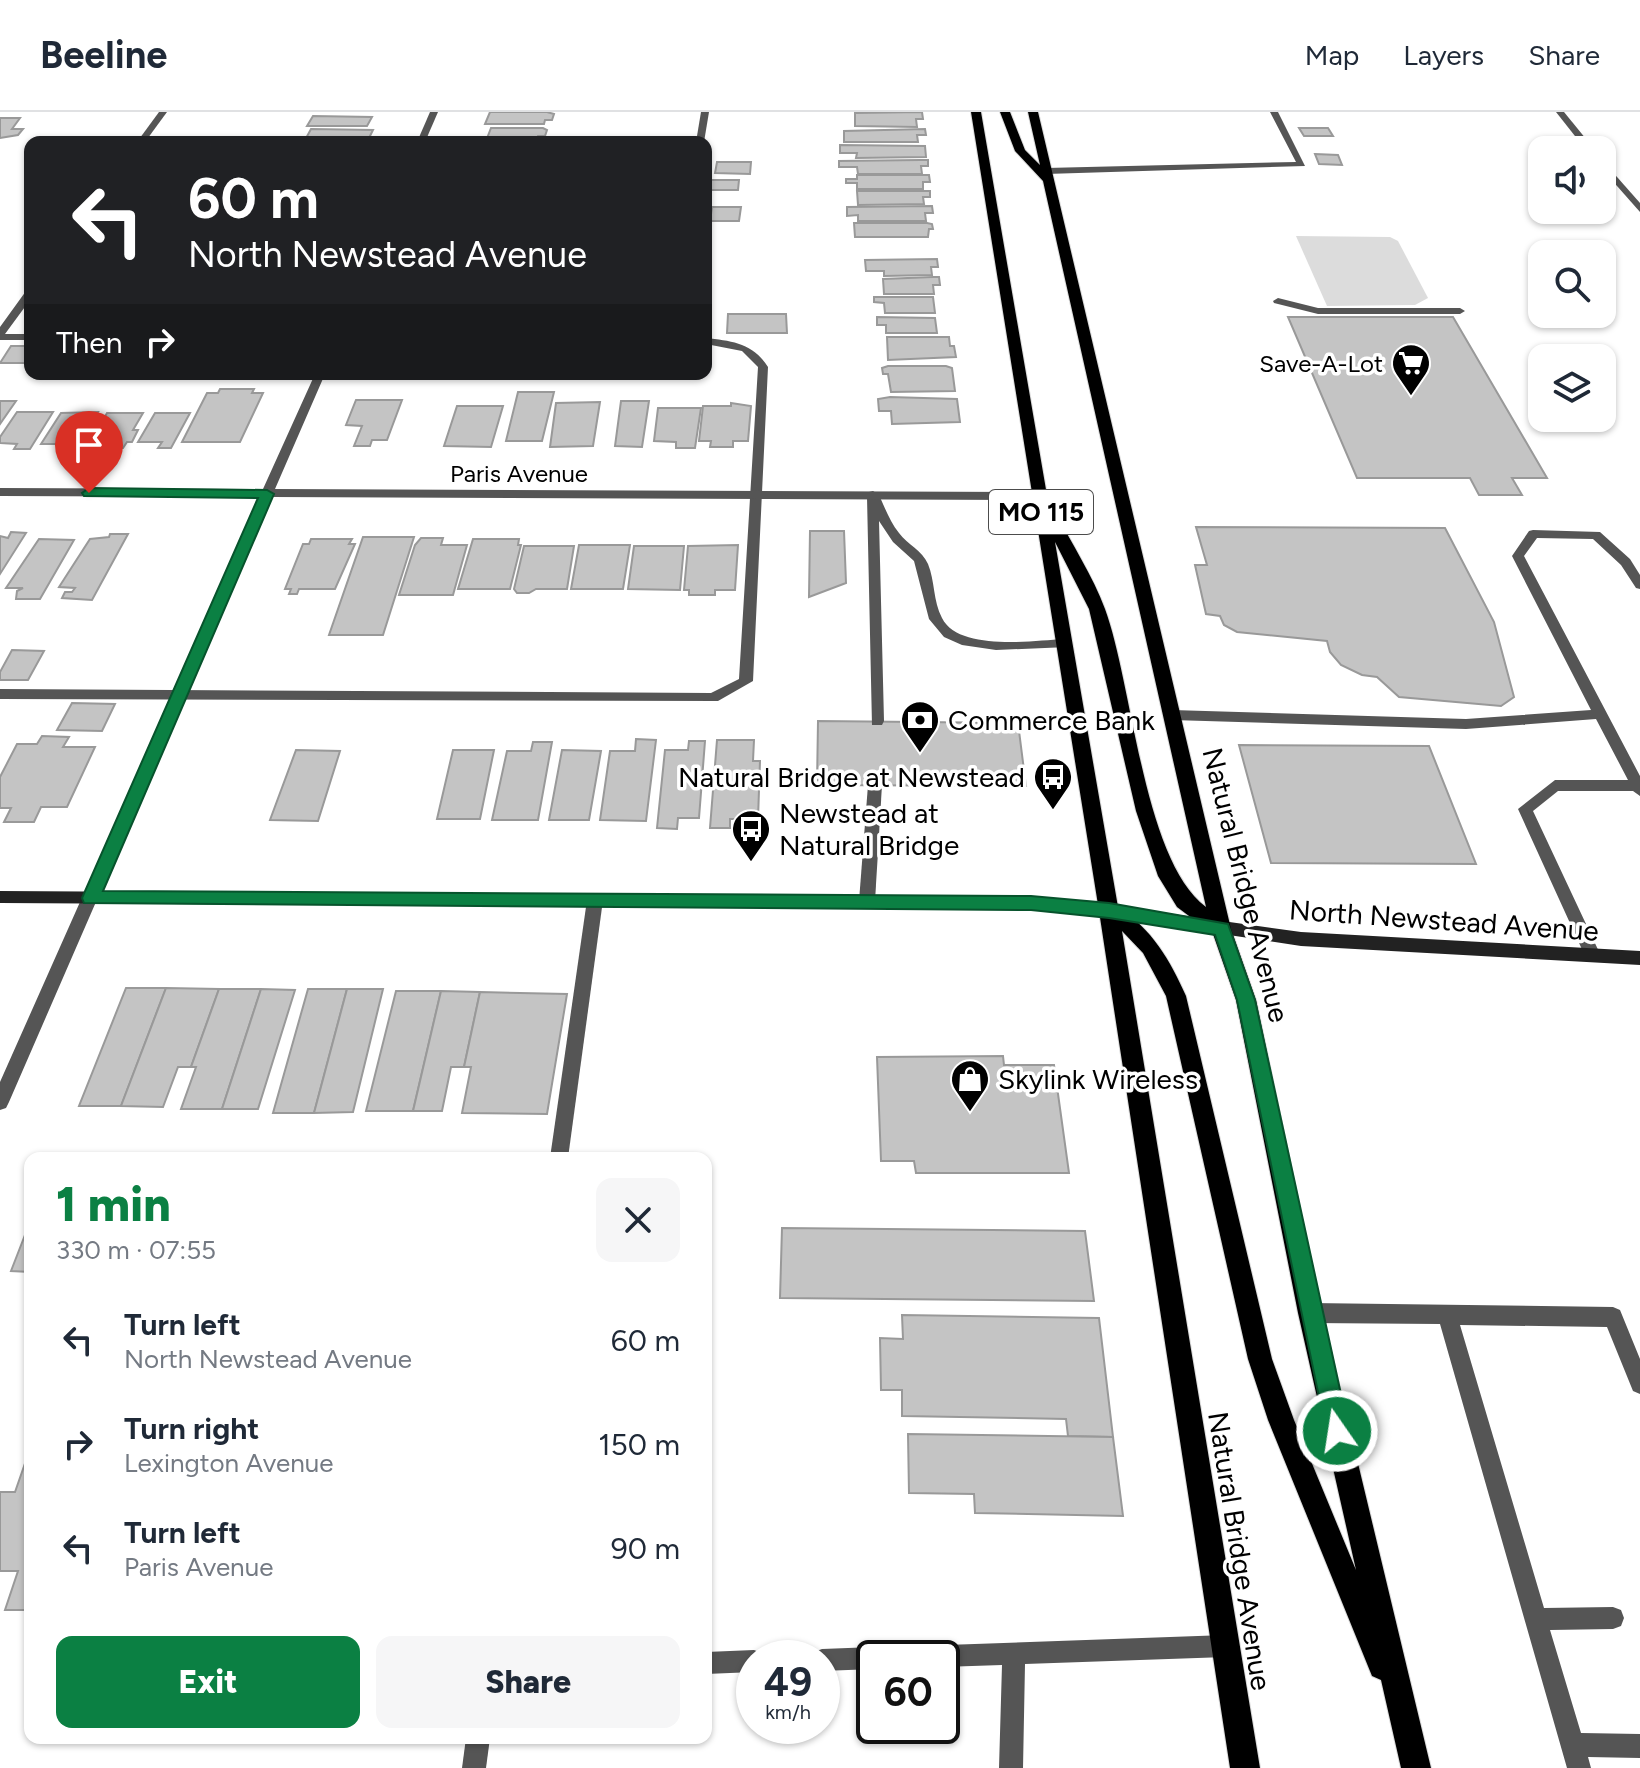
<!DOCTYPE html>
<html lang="en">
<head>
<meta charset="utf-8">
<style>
  :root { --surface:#fff; --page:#f6f6f7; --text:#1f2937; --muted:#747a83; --line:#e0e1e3; --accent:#0b8043 }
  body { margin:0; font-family:Figtree,sans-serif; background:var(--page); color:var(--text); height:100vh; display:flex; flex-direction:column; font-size:30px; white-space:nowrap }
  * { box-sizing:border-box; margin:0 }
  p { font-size:26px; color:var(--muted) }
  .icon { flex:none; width:44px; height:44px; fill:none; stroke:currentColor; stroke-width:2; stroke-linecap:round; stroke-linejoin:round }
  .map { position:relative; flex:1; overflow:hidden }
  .sheet { position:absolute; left:24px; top:1040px; width:688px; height:592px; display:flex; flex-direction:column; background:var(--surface); border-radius:16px; box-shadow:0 2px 6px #0004 }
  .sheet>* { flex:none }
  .top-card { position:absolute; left:24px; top:24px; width:688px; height:244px; border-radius:16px; box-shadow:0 2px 6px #0004; background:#202124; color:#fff; overflow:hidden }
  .fabs { position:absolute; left:1528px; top:24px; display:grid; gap:16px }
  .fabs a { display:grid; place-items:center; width:88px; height:88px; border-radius:16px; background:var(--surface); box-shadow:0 2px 6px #0004; font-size:40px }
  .speed { position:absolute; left:736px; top:1528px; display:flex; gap:16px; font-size:40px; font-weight:700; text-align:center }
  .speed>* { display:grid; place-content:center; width:104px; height:104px; border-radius:50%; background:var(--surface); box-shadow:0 2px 6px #0004; line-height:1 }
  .speed small { font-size:20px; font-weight:400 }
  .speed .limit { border:4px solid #111; border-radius:12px; background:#fff; color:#111 }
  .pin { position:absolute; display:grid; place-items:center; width:68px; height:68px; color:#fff; margin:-82px -34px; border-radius:50% 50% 50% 0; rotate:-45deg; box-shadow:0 0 8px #0007 }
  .pin .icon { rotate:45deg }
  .me { position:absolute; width:88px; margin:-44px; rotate:347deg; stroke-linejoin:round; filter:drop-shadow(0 0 6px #0008) }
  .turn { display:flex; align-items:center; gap:28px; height:168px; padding:0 32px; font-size:36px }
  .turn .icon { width:104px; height:104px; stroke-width:2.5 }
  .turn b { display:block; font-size:56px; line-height:68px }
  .then { display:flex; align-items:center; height:76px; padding:0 32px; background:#0003; gap:16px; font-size:30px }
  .round { display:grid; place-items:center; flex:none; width:84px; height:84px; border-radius:16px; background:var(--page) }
  .head { display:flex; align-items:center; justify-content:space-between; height:136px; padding:0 32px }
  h1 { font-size:48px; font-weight:800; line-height:60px; color:var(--accent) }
  .primary-button { display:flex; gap:16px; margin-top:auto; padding:16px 32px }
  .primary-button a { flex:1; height:92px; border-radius:16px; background:var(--accent); color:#fff; font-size:32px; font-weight:800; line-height:92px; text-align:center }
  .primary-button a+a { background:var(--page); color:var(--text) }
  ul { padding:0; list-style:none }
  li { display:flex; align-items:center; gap:24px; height:104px; padding:0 32px }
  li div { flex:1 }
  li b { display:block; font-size:30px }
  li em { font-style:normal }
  header { display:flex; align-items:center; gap:48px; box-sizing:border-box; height:112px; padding:0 40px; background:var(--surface); border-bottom:2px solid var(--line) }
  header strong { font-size:38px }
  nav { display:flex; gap:44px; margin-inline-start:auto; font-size:28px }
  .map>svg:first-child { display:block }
  .green { fill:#dcdcdc }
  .building { fill:#c4c4c4; stroke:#999; stroke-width:2 }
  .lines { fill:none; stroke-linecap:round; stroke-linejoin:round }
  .primary-casing { stroke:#dbdbdb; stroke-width:2 }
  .lane { fill:#555; fill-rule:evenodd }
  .street { fill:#555; fill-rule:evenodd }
  .secondary { fill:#222; fill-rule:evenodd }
  .primary { fill:#000; fill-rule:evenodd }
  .route { fill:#0b8043; stroke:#07532c; stroke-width:2 }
  .labels { text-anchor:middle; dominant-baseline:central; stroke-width:7; stroke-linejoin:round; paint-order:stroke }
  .far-poi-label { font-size:24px; fill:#000; stroke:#fff; text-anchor:end }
  .far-street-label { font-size:24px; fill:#000; stroke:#fff }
  .shield { fill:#fff; stroke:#4c4c4c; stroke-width:2 }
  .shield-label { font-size:26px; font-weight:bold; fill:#000 }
  .poi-label { font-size:28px; fill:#000; stroke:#fff; text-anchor:start }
  .street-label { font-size:28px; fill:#000; stroke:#fff }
</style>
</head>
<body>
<header>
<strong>Beeline</strong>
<nav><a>Map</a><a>Layers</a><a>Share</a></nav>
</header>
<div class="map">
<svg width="1640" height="1656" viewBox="0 0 1640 1656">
  <rect width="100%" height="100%" fill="#fff"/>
  <!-- green -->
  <polygon class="green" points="1296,124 1390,125 1398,129 1428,186 1415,193 1327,194"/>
  <!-- building -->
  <g class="building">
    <polygon points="490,0 547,0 554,2 552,8 545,8 544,12 485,12"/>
    <polygon points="922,0 923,7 916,7 917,15 855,14 855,1"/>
    <polygon points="313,4 372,5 367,14 307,14"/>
    <polygon points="0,6 20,6 12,17 23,17 18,23 0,26"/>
    <polygon points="491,16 543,16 547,18 545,24 538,24 536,29 486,29"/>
    <polygon points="1299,16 1328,16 1333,24 1304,24"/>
    <polygon points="311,17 373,18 367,30 351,30 353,27 304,30"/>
    <polygon points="925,17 926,23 917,23 918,30 844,30 844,19"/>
    <polygon points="840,33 925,34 926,45 856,46 857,41 840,41"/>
    <polygon points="1315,42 1338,43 1342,53 1319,52"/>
    <polygon points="920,48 928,48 928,54 921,54 922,62 858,62 857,55 839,55 839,49"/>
    <polygon points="717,50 751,50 750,62 715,61"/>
    <polygon points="857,63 929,63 930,70 923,70 923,77 857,77 857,71 846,71 846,67 857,67"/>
    <polygon points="710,68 739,68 738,78 709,78"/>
    <polygon points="857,79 930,79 930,85 923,85 924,92 858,93"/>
    <polygon points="932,94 933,101 925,101 926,109 858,109 858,103 847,104 847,95"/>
    <polygon points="712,95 741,95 739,109 710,109"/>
    <polygon points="854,111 927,111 932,112 933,117 929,117 928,125 855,125"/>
    <polygon points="937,147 938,155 931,155 932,163 884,164 884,159 866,159 865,148"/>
    <polygon points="933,165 939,165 940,173 933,173 934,182 884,182 883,167"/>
    <polygon points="874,185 933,185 935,201 885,201 884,191 874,190"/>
    <polygon points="728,202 786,202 787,221 727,221"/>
    <polygon points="877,205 935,206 937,221 886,221 886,213 877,213"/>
    <polygon points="1288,205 1453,205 1547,366 1512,366 1522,383 1479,383 1470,366 1357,366"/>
    <polygon points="887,225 949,225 950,234 954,234 956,245 888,248"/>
    <polygon points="11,234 30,234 30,251 0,251"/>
    <polygon points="888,254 946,254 952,256 955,279 891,280 888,262 883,262 882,256"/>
    <polygon points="220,277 254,277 252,281 263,281 240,330 182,330 207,281 218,281"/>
    <polygon points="518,280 554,280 542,329 506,329"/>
    <polygon points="890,285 957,287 960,310 892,312 891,299 879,299 878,287"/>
    <polygon points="356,288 402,288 387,328 372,328 370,334 354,334 362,314 346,313"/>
    <polygon points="0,289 16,289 0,312"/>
    <polygon points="621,289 649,289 642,335 615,334"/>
    <polygon points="600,290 593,334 550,335 556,291"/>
    <polygon points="731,291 751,294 748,329 733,329 733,335 710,335 711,329 699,329 703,294 731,294"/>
    <polygon points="457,294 503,294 491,335 444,334"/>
    <polygon points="658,296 701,296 695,336 676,336 676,330 654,329"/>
    <polygon points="17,300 53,300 30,337 14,337 17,332 0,331 0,325"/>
    <polygon points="98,300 76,337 61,337 64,332 41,332 61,301"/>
    <polygon points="107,301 143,301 133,318 138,318 132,330 127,330 123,336 108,336 111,331 90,331"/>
    <polygon points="155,301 190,301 171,336 158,336 162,330 138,330"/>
    <polygon points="1196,415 1445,416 1494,510 1514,585 1501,594 1399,585 1377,565 1362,563 1341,553 1330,540 1327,529 1237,520 1224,513 1220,504 1206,502 1195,453 1207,453"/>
    <polygon points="810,419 844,419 846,471 809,485"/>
    <polygon points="11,420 26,421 0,462 0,424 8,426"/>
    <polygon points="110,422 128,422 92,488 62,486 65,480 72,480 75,476 59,475 90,427 109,425"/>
    <polygon points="363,425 414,425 383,523 329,523"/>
    <polygon points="421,426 443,426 441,433 467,433 453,483 399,483 415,433"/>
    <polygon points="39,427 74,428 40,487 16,487 17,479 23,476 6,476"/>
    <polygon points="311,427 352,427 349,432 355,432 335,477 299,477 297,482 289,482 291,477 285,477 303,432 309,432"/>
    <polygon points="473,427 519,427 518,433 521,433 510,477 458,477"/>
    <polygon points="579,433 630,433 623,477 571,477"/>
    <polygon points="738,433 735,478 715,478 715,483 689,483 689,478 684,478 688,434"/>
    <polygon points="524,434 574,434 567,477 536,477 529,481 517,481 514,477"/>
    <polygon points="634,434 684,434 680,478 628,477"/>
    <polygon points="12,538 44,539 28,568 0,568 0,560"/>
    <polygon points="72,591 115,592 102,619 57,618"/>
    <polygon points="818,609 1018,611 1026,674 817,673"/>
    <polygon points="42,624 69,625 63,635 95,635 67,695 41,695 34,710 4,710 11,696 0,696 0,665 17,632 37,632"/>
    <polygon points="636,627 656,628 646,709 600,708 610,639 635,639"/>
    <polygon points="717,628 754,628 753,649 760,649 758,707 730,707 730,716 710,716"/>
    <polygon points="689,629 705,629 699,706 678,706 677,717 657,716 665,638 688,638"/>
    <polygon points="533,630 552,630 538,708 492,708 507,639 531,639"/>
    <polygon points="1239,633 1429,634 1476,752 1271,751"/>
    <polygon points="296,638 340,639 318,709 270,708"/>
    <polygon points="453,638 494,638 480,707 437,707"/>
    <polygon points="562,638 601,639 589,708 549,708"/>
    <polygon points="126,876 166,876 121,994 79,994"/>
    <polygon points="166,876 219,877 191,955 178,955 163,995 121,994"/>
    <polygon points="219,877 261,877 222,997 181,997 196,955 191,955"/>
    <polygon points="261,877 295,878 258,997 222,997"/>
    <polygon points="308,877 347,877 314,1001 273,1001"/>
    <polygon points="347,877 383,877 353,1000 314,1001"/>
    <polygon points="396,879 441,879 413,999 366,999"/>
    <polygon points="441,879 480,880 464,955 451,955 442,999 413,999"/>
    <polygon points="480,880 567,882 547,1002 462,1001 471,955 464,955"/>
    <polygon points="1003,944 1004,953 1054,953 1069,1061 916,1061 914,1049 881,1049 877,945"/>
    <polygon points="30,1110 30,1160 11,1159"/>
    <polygon points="782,1116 1085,1119 1094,1189 780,1186"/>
    <polygon points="902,1203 1099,1206 1113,1325 1068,1324 1066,1307 902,1304 902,1278 881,1278 880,1226 903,1227"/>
    <polygon points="908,1322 1113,1325 1123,1404 975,1401 974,1382 909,1381"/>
    <polygon points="30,1337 30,1498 5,1498 18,1459 0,1459 0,1380 15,1380"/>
  </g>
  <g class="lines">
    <!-- primary casing -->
    <g class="primary-casing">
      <path id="primary" d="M971,0H981L1049,395L1055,399C1071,431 1093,464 1105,497C1133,573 1143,748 1206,795L1043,69L1015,39L1000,0H1010L1025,38L1040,53L1028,0H1038L1231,817L1256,888L1322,1201L1431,1656H1401L1381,1568L1372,1564L1268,1308L1248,1247L1166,884L1143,841L1122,819L1260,1656H1230L1099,799ZM1055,430L1089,497L1136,699L1158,764L1177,795L1213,822L1236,888L1298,1201L1356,1458L1294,1308L1272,1247L1186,884C1170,848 1152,817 1118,795Z"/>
    </g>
    <!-- lane -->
    <g class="lane">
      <polygon points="159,0 167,0 145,30 137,30"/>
      <polygon points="701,0 709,0 704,30 696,30"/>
      <polygon points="1270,0 1278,0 1305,54 1046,62 1042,59 1046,56 1296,50"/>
      <polygon points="30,178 30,188 5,222 30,222 30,228 0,228 0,215 26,179"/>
      <polygon points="1278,186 1318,196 1460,196 1465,199 1460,202 1318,202 1274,191 1273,189"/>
      <path d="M706,226C732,229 753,231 768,255L753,569L718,589L0,587V577L711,581L739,567L758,255L742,239L706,232Z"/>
      <path d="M873,379L879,383C885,396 890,410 899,421C908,433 922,438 928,452C935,469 933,489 942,506C958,539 1032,529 1063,527L1068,529V535L996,538L962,533L944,525L929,507L914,449L893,430L879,409L884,609L882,613H872L867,385L869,380Z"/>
      <polygon points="1533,418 1600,420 1630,447 1640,463 1640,477 1636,476 1621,453 1593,427 1537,426 1524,444 1640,664 1640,684 1633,679 1558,679 1533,699 1601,844 1599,849 1587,849 1585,844 1518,697 1555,668 1628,668 1596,607 1466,617 1172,608 1165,603 1172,598 1466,607 1591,598 1512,444 1529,419"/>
      <polygon points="875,668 882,673 875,789 873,793 861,793 859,789 868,673"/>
      <polygon points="595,782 601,784 603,788 568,1046 550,1046 587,788 589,784"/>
      <polygon points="1310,1191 1613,1195 1620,1198 1640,1247 1640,1282 1633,1279 1607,1215 1460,1213 1544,1496 1613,1495 1621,1498 1624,1506 1621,1514 1613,1517 1550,1518 1581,1621 1640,1622 1640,1646 1588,1645 1591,1656 1567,1656 1440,1212 1310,1211 1303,1208 1300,1201 1303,1194"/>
      <polygon points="1226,1523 1234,1526 1237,1534 1234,1542 1226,1545 1025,1552 1023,1656 999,1656 1002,1553 942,1555 942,1546 874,1546 874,1557 822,1559 822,1546 811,1546 814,1540 822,1537 874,1535 881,1538 888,1535"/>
      <polygon points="754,1538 762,1541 764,1546 754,1546 754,1560 706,1562 706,1540"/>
      <polygon points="466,1626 490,1626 486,1656 462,1656"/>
    </g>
    <!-- street -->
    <g class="street">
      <polygon points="430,0 438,0 425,30 417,30"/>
      <polygon points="1556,0 1564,0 1595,38 1586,38"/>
      <polygon points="1602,48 1640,91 1640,100 1602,57"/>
      <polygon points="315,262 325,262 275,377 1039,380 1045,384 1039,388 272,385 9,990 6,996 0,998 0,970 260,385 0,384 0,376 263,377"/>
    </g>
    <!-- secondary -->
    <polygon class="secondary" points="0,779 1031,785 1109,793 1301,820 1640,839 1640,853 1301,834 1109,805 1031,797 0,791"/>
    <!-- primary -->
    <use href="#primary" class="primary"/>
  </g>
  <!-- route -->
  <polygon class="route" points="89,376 267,378 274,382 103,779 1031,784 1109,791 1228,812 1255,888 1349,1319 1346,1327 1337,1331 1329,1327 1326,1319 1237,888 1215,823 1109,806 1031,798 84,791 82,786 258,386 84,384 82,381"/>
  <!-- icons -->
  <defs>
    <g id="supermarket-pin" transform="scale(2)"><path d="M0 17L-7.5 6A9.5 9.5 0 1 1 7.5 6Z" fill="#000" stroke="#fff"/><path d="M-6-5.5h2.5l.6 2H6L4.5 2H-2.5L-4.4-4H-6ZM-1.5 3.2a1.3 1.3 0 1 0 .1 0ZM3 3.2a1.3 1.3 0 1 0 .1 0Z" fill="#fff"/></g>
    <g id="bank-pin" transform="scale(2)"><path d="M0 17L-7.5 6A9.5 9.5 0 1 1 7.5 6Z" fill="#000" stroke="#fff"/><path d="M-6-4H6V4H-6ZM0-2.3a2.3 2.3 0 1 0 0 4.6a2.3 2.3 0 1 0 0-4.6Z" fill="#fff"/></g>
    <g id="bus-pin" transform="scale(2)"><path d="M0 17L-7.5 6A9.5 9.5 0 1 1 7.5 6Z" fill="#000" stroke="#fff"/><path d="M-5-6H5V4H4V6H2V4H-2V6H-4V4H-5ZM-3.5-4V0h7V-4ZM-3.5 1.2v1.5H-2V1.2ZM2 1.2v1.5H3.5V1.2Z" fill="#fff"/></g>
    <g id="shop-pin" transform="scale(2)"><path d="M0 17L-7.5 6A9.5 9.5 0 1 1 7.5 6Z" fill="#000" stroke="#fff"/><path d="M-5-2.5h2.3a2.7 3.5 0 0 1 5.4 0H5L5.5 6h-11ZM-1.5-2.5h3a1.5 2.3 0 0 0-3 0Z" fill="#fff"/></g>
  </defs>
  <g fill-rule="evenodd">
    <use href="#supermarket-pin" x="1411" y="251"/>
    <use href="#bank-pin" x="920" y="608"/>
    <use href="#bus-pin" x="1053" y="665"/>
    <use href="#bus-pin" x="751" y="717"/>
    <use href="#shop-pin" x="970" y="967"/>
  </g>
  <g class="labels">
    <!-- far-poi labels -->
    <g class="far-poi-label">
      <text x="1383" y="251">Save-A-Lot</text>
    </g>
    <!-- far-street labels -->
    <g class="far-street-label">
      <text x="519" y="361">Paris Avenue</text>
    </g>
    <!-- shield labels -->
    <rect class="shield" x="989" y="378" width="104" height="44" rx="6"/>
    <g class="shield-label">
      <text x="1041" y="400">MO 115</text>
    </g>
    <!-- poi labels -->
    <g class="poi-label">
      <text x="948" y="608">Commerce Bank</text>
      <text x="1025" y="665" text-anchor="end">Natural Bridge at Newstead</text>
      <text x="779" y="701">Newstead at<tspan x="779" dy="32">Natural Bridge</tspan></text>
      <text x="998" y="967">Skylink Wireless</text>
    </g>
    <!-- street labels -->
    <g class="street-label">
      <text transform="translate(1246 773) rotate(76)">Natural Bridge Avenue</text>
      <text transform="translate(1444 808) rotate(4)">North Newstead Avenue</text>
      <text transform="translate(1240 1439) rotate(81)">Natural Bridge Avenue</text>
    </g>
  </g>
</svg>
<div class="fabs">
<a><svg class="icon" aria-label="sound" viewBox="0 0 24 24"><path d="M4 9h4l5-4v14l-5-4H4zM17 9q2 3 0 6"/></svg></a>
<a><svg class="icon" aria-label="search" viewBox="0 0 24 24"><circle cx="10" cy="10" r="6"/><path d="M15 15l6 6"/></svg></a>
<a><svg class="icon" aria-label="layers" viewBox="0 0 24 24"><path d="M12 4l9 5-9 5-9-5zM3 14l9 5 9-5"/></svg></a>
</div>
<div class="speed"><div>49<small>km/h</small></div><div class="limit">60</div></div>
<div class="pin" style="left:89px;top:381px;background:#d93025"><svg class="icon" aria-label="arrive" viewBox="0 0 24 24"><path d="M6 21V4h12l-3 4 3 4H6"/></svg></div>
<svg class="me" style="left:1337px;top:1319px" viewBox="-20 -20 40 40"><circle r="17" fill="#0b8043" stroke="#fff" stroke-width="3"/><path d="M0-11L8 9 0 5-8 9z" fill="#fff"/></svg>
<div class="top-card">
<div class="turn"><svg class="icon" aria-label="left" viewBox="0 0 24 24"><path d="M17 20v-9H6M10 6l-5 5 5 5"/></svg><div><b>60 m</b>North Newstead Avenue</div></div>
<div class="then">Then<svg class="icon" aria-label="right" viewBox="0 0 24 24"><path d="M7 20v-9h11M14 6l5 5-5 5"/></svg></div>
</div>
<section class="sheet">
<div class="head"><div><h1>1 min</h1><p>330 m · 07:55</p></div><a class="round"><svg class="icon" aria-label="close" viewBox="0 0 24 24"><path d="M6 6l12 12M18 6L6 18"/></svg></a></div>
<ul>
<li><svg class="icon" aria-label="left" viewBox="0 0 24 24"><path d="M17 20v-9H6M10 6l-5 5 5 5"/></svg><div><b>Turn left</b><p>North Newstead Avenue</p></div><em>60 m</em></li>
<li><svg class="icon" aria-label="right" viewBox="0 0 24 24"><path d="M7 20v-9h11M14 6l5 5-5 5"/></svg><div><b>Turn right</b><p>Lexington Avenue</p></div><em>150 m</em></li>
<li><svg class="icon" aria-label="left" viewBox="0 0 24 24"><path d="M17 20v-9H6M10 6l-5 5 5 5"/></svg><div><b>Turn left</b><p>Paris Avenue</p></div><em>90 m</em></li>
</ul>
<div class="primary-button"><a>Exit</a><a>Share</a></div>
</section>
</div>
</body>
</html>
